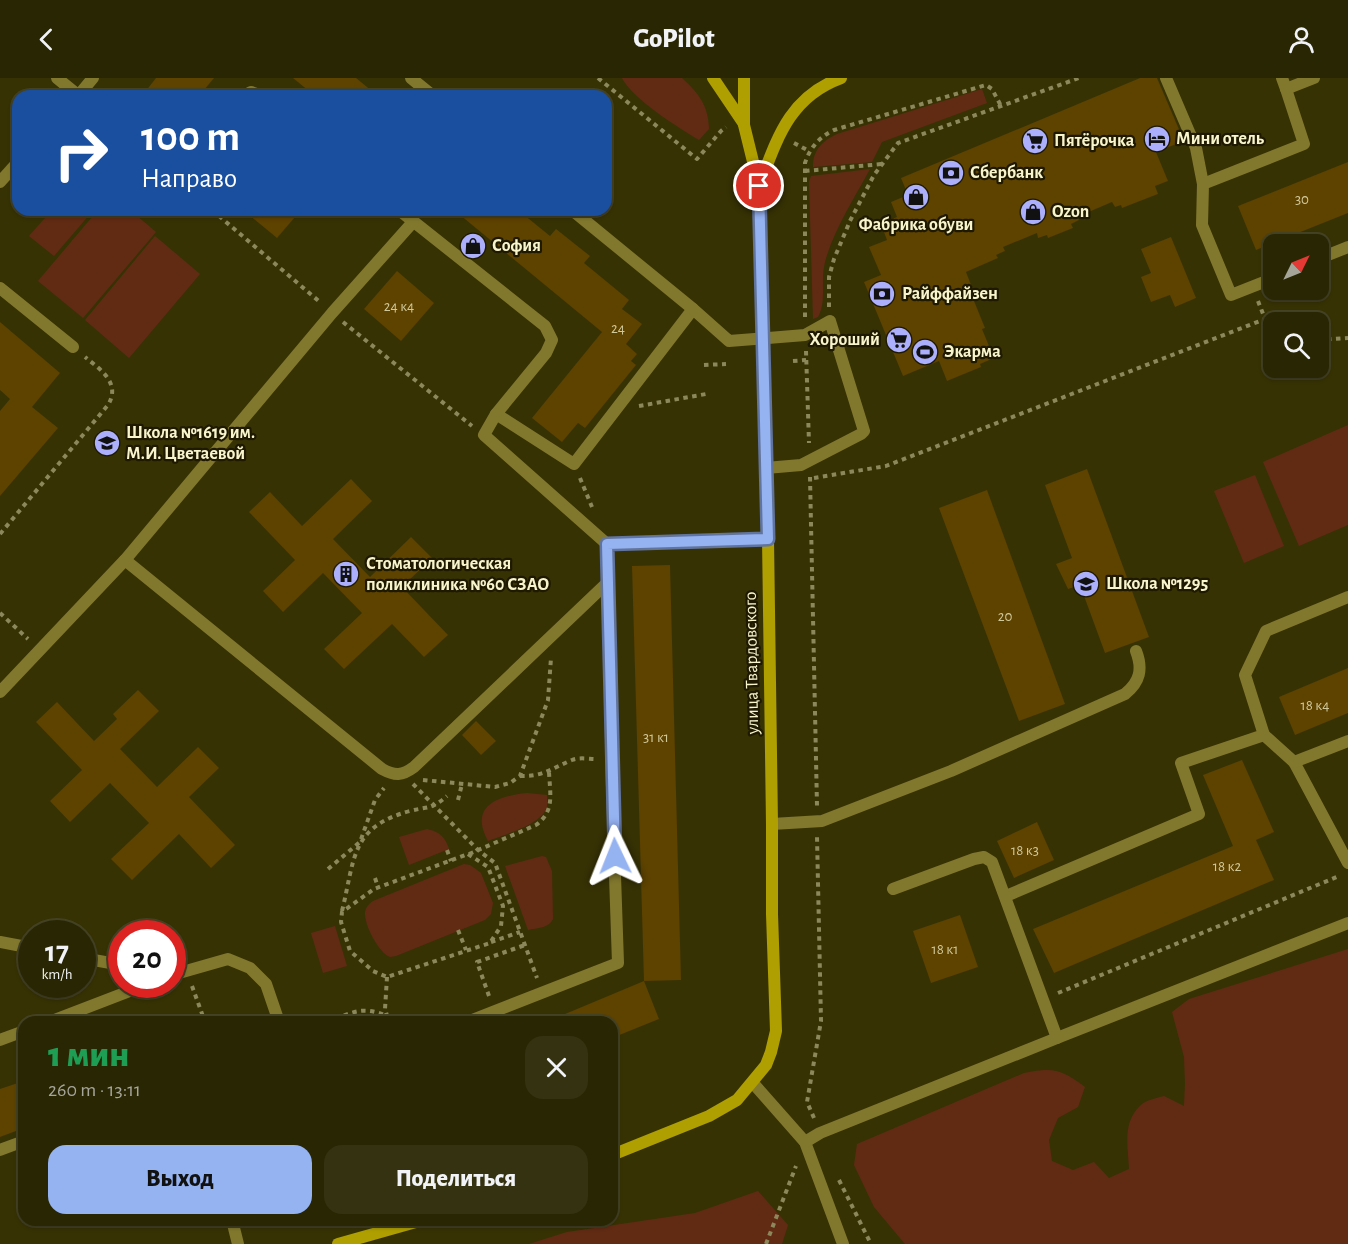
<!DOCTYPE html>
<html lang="ru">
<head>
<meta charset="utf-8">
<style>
  :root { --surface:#292603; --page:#353212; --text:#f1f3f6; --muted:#a5a59a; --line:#454325; --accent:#95b2f1 }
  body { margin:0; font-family:"Alegreya Sans",sans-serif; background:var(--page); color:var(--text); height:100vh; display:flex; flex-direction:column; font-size:22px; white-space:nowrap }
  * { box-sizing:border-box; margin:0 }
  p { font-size:20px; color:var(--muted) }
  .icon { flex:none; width:33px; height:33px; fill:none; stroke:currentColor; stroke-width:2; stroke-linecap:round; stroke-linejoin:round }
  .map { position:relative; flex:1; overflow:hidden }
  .sheet { position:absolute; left:18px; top:938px; width:600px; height:210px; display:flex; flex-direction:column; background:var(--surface); border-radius:18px; box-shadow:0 2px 4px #0004,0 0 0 2px var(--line) }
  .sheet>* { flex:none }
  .guide { position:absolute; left:12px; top:12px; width:600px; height:126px; border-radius:18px; box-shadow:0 2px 4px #0004,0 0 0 2px var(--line); background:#1a4fa0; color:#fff; overflow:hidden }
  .needle { width:39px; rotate:47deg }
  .buttons { position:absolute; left:1263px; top:156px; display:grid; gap:12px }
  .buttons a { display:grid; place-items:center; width:66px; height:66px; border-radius:12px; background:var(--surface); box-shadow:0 2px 4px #0004,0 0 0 2px var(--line); font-size:30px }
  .speed { position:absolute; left:18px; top:842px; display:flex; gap:12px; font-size:30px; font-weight:700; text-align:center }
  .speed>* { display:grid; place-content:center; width:78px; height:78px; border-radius:50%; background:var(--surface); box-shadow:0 2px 4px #0004,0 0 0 2px var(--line); line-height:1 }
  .speed small { font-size:15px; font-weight:400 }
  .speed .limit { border:9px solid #d22; background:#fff; color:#111 }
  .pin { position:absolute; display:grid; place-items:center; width:51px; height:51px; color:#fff; margin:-26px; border:3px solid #fff; border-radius:50%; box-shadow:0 2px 6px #0007 }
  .me { position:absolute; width:66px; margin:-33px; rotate:358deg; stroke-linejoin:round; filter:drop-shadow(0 0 4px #0008) }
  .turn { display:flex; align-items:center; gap:21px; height:126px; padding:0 30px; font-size:27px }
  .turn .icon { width:78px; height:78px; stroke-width:2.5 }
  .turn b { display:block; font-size:42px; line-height:51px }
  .round { display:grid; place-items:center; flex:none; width:63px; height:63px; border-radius:18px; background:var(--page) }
  .overview { display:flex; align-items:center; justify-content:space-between; height:102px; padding:0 30px }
  h1 { font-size:36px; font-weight:800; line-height:45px; color:#1e9e55 }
  .cta { display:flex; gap:12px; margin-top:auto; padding:12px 30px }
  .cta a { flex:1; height:69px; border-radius:18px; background:var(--accent); color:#111; font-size:24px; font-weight:800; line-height:69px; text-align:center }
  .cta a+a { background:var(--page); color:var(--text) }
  header { display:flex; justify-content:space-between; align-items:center; height:78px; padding:0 30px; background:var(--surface); font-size:27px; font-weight:800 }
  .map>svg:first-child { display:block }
  .green { fill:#612b13 }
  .building { fill:#5d4200 }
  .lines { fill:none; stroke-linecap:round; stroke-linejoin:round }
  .path { stroke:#8c885c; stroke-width:4; stroke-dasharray:4.5 4.5; stroke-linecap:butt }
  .service { stroke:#82782d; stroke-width:12 }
  .secondary { stroke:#af9f00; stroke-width:12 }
  .route-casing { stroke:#61749d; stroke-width:15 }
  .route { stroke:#95b2f1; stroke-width:10 }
  .labels { text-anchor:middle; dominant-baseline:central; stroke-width:4.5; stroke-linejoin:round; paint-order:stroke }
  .number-label { font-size:15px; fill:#d1c899 }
  .poi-label { font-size:18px; font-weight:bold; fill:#f8f4cc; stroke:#1e1900; text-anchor:start }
  .street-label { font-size:18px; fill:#f8f4cc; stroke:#1e1900 }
</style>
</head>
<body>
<header><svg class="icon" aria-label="back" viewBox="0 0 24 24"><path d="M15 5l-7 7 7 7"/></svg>GoPilot<svg class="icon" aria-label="person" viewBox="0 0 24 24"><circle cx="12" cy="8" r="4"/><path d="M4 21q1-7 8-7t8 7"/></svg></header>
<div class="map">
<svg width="1348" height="1166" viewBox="0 0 1348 1166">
  <rect width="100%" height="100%" fill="#373204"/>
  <!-- green -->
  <g class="green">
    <path d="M622,0H682C699,16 708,27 709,51L699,62C677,49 633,21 622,0Z"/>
    <path d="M982,11L987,25L882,64L872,84L813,89C813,71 823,63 837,56Z"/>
    <path d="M870,91C855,119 833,153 825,184C820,202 827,223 818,239L813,241L809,104L811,98Z"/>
    <polygon points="52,132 85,132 90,136 54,178 29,158"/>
    <polygon points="98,132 130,132 156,154 83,240 38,203"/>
    <polygon points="155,158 200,196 129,280 85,242"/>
    <polygon points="1348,347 1348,447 1299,468 1263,384"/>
    <polygon points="1255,397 1284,468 1244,485 1214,413"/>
    <path d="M527,715L547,717C547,721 548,727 546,731C540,747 503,757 488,763C469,728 497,718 527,715Z"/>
    <path d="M427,751C440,754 445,759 449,771L409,787L399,759Z"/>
    <path d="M542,778L546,779L552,793L553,841C549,850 537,850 528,852L505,788Z"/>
    <path d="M464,786L470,787L481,795L493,825L491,836L485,842L396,878L390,879C379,875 364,847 365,834C366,829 369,826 373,823Z"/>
    <polygon points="335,848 347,888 323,895 311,855"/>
    <path d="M1348,871V1166H905L874,1129L854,1087L857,1066L1024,995C1053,989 1061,991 1085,1009L1078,1029L1058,1040L1049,1062L1052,1083L1073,1092L1094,1084L1109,1100L1129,1091C1128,1068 1122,1044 1141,1027C1146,1022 1157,1020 1164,1018L1184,1028L1185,1005L1184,979L1172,934L1189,921Z"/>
    <polygon points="758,1113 788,1147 782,1166 529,1166 567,1154 695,1135"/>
  </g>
  <!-- building -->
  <g class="building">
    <polygon points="156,0 214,0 199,18 142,18"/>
    <polygon points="293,0 356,0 378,18 315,18"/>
    <polygon points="1140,0 1157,0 1184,63 1156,74 1168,103 1155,108 1158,116 1122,130 1121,127 1115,129 1112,124 1077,139 1079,142 1071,146 1073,150 1048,160 1047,157 1038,160 1037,155 1003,169 1005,173 996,177 998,180 966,194 975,217 972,218 985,250 982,251 994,280 980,286 981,289 947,303 939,283 903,298 864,204 881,197 869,169 887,162 881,146 897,139 891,124 908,117 901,100"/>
    <polygon points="1348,84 1348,135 1256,172 1238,128"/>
    <polygon points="243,132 301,132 277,160"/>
    <polygon points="454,132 518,132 550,158 556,151 590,178 584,185 629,222 622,231 642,246 626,266 637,276 631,283 636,287 585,350 578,345 562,364 532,340 602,254"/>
    <polygon points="1171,159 1196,220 1175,229 1170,217 1151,224 1141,199 1151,195 1141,171"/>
    <polygon points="397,193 434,225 401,263 364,231"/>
    <polygon points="0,244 60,295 32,329 58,350 0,418 0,333 10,321 0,312"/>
    <polygon points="1087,391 1149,559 1105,575 1080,507 1068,511 1056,486 1072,480 1045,407"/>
    <polygon points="351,401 372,423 333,461 370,499 411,459 432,480 402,509 448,557 424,579 392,546 344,591 324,571 362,535 323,495 283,534 263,513 295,482 249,434 270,414 302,448"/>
    <polygon points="987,412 1065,626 1019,643 939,430"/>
    <polygon points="670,487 681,902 644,903 632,488"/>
    <polygon points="1348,590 1348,635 1295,657 1279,619"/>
    <polygon points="138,612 159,633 120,671 157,709 198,669 219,690 189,719 235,767 211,790 179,756 132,802 111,781 149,745 110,705 70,744 50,723 82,692 36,644 57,624 94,663 117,641 113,636"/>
    <polygon points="476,643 496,663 481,677 462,657"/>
    <polygon points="1242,682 1274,754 1256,762 1274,802 1054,895 1033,851 1233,768 1203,697"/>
    <polygon points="1037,744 1054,782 1014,800 997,763"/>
    <polygon points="960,837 978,889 931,905 913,853"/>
    <polygon points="644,903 659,941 612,960 612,944 546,944"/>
    <polygon points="24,1003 24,1050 0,1059 0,1011"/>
  </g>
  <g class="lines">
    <!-- path -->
    <g class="path">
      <polyline points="598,0 697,81 721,53 726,49"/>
      <polyline points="794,65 809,73"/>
      <polyline points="805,93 882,86"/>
      <polyline points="212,132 321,225"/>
      <polyline points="1258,223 1265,241 1274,248"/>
      <polyline points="829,229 829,199 834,181 850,143 874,97 898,65 1079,0"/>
      <path d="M805,239V85C810,70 819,59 834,52L986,7L992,11L1001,28"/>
      <polyline points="343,244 472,348"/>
      <polyline points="1318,262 1348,260"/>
      <polyline points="806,273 809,365"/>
      <polyline points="793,283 806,282"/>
      <polyline points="704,287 726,286"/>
      <polyline points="639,328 706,316"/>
      <polyline points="810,399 817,728"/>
      <polyline points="580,400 592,429"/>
      <polyline points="814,400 886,388 1265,241"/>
      <path d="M0,456L108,327C121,305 101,292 85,279"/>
      <polyline points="0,535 28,561"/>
      <path d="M520,698C543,699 552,690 572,682C579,679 589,681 596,681"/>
      <polyline points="423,702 495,709 510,705 520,698 548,622 551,580"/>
      <polyline points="413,706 478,772 495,785 537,900"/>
      <polyline points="458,722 462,706"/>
      <polyline points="447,772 451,783"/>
      <polygon points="468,776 488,789 503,828 501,848 490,865 387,899 373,893 350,873 341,844 342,834 374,811"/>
      <path d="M469,776L536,747C555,733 550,716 549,694"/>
      <polyline points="328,791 360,764 375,722 384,710"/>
      <polyline points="375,800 378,809"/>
      <path d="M342,833C355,781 350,749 410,733C429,728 431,732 447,718"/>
      <polyline points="458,852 466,872"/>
      <polyline points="491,864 520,854"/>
      <polyline points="387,899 385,931 389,944"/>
      <polyline points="192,908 205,944"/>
      <polyline points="1058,915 1339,798"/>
      <polyline points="489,918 477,884 525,867"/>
      <path d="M327,944C352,935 361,927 387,938"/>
      <polyline points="814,1040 807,1024 821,943 817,759"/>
      <polyline points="839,1102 871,1166"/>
      <polyline points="766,1166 796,1088"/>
    </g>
    <!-- service -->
    <g class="service">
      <polyline points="57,0 79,18"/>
      <polyline points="411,0 433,18"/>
      <polyline points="1166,0 1196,70 1203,106"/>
      <polyline points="1282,0 1286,11 1314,0"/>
      <polyline points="78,18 93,0"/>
      <polyline points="244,18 251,14 262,18"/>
      <polyline points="0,104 18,84"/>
      <polyline points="399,132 545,248 552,262 546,275 496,336 574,386 693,231"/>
      <polyline points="572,132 693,231 729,263 805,257 830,243 864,353 861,356 801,387 766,390"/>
      <polyline points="1318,181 1348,169"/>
      <polyline points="1274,200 1231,217 1202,147 1203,106 1304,66 1286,11"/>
      <polyline points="0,210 73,269"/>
      <polyline points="496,336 484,357 607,466"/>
      <path d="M125,482L382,691C395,698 402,698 414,689L608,504"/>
      <polyline points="0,614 125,482 332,235 413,144"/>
      <polyline points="1264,657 1294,684 1348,785"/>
      <polyline points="1294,684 1348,663"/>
      <path d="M772,746L822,743L951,693L1125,616C1140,604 1143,591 1136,573"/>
      <polyline points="1006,818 1199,736 1181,685 1264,657 1245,597 1266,553 1348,519"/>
      <polyline points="0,864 32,870"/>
      <polyline points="82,880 122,887"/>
      <polyline points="172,897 228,881 250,890 266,906 279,944"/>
      <polyline points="49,944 148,906"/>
      <polyline points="467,944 618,885 612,710 607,466 768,461"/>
      <polyline points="1057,960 1348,845"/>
      <polyline points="0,962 24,953"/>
      <polyline points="753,1005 805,1064 843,1166"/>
      <polyline points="805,1064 820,1055 1057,960 992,784 984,779 974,781 893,811"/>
      <polyline points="0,1072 24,1063"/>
      <polyline points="232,1142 238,1166"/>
    </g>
    <!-- secondary -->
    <g class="secondary">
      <polyline points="713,0 744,46"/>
      <path d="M759,108C777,61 789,19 841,0"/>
      <polyline points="612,1077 709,1038 737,1022 766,987 771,974 776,953 772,836 772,746 768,461 759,108 744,47 744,0"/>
      <polyline points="338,1166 423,1142"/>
    </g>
  </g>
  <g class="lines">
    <!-- route casing -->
    <g class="route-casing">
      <polyline id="route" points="615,778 607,466 768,461 759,108"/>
    </g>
    <!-- route -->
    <use href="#route" class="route"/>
  </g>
  <!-- icons -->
  <defs>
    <g id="hotel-disc" transform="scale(1.35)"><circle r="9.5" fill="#acaffb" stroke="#1e1900"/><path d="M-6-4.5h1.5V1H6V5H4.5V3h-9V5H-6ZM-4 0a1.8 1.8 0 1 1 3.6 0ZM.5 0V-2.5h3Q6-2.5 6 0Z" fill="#111"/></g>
    <g id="supermarket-disc" transform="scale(1.35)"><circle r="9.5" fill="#acaffb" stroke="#1e1900"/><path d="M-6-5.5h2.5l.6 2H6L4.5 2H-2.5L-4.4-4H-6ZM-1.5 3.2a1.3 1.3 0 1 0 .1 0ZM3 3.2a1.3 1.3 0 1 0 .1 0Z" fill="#111"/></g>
    <g id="bank-disc" transform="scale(1.35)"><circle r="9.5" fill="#acaffb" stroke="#1e1900"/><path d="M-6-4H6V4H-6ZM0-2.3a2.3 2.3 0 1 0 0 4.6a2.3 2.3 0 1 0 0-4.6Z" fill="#111"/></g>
    <g id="shop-disc" transform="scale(1.35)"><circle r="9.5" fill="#acaffb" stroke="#1e1900"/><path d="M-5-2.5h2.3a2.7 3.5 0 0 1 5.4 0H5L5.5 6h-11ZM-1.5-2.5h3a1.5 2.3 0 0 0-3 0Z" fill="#111"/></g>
    <g id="stadium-disc" transform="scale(1.35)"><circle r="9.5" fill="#acaffb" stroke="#1e1900"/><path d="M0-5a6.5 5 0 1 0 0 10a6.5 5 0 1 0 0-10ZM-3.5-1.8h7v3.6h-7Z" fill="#111"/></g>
    <g id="school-disc" transform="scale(1.35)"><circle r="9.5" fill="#acaffb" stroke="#1e1900"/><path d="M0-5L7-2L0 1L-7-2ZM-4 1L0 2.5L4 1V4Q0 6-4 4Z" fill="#111"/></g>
    <g id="building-disc" transform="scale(1.35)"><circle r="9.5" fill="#acaffb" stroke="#1e1900"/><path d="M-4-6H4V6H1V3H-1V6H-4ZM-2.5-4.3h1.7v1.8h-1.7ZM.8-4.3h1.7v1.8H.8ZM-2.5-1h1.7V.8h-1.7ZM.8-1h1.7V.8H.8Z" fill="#111"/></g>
  </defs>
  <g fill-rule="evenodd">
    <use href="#hotel-disc" x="1157" y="61"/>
    <use href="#supermarket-disc" x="1035" y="63"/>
    <use href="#bank-disc" x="951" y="95"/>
    <use href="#shop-disc" x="916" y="119"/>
    <use href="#shop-disc" x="1033" y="134"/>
    <use href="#shop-disc" x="473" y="168"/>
    <use href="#bank-disc" x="882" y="216"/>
    <use href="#supermarket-disc" x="899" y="262"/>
    <use href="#stadium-disc" x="925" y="274"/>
    <use href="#school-disc" x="107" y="365"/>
    <use href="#building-disc" x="346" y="496"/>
    <use href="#school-disc" x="1086" y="506"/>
  </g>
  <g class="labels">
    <!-- number labels -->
    <g class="number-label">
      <text x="1302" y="121">30</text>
      <text x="399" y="228">24 к4</text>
      <text x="618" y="250">24</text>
      <text x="1005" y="538">20</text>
      <text x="1315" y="627">18 к4</text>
      <text x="656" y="659">31 к1</text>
      <text x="1025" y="772">18 к3</text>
      <text x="1227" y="788">18 к2</text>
      <text x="945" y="871">18 к1</text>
    </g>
    <!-- poi labels -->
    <g class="poi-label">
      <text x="1176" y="61">Мини отель</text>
      <text x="1054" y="63">Пятёрочка</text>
      <text x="970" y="95">Сбербанк</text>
      <text x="1052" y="134">Ozon</text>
      <text x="916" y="147" text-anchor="middle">Фабрика обуви</text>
      <text x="492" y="168">София</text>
      <text x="902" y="216">Райффайзен</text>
      <text x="880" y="262" text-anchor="end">Хороший</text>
      <text x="944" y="274">Экарма</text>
      <text x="126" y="355">Школа №1619 им.<tspan x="126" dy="21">М.И. Цветаевой</tspan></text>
      <text x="366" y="486">Стоматологическая<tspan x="366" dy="21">поликлиника №60 СЗАО</tspan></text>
      <text x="1106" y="506">Школа №1295</text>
    </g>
    <!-- street labels -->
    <g class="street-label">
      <text transform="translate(752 585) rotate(-91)">улица Твардовского</text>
    </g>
  </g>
</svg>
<div class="buttons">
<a><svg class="needle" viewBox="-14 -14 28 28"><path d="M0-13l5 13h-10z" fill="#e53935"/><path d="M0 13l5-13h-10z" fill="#a5a59a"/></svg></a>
<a><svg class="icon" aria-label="search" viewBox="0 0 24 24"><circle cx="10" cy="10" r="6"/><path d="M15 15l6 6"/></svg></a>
</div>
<div class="speed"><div>17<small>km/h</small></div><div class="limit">20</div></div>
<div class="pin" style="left:759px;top:108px;background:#d93025"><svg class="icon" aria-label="arrive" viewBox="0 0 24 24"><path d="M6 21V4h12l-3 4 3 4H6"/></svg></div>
<svg class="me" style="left:615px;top:778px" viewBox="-20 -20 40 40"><path d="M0-17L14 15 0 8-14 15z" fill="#95b2f1" stroke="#fff" stroke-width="4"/></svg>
<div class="guide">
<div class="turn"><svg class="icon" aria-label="right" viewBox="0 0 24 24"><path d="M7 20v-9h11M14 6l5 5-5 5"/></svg><div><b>100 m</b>Направо</div></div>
</div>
<section class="sheet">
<div class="overview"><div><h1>1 мин</h1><p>260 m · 13:11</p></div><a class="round"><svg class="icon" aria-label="close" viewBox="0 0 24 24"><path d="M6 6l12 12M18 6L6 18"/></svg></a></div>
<div class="cta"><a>Выход</a><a>Поделиться</a></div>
</section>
</div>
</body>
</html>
